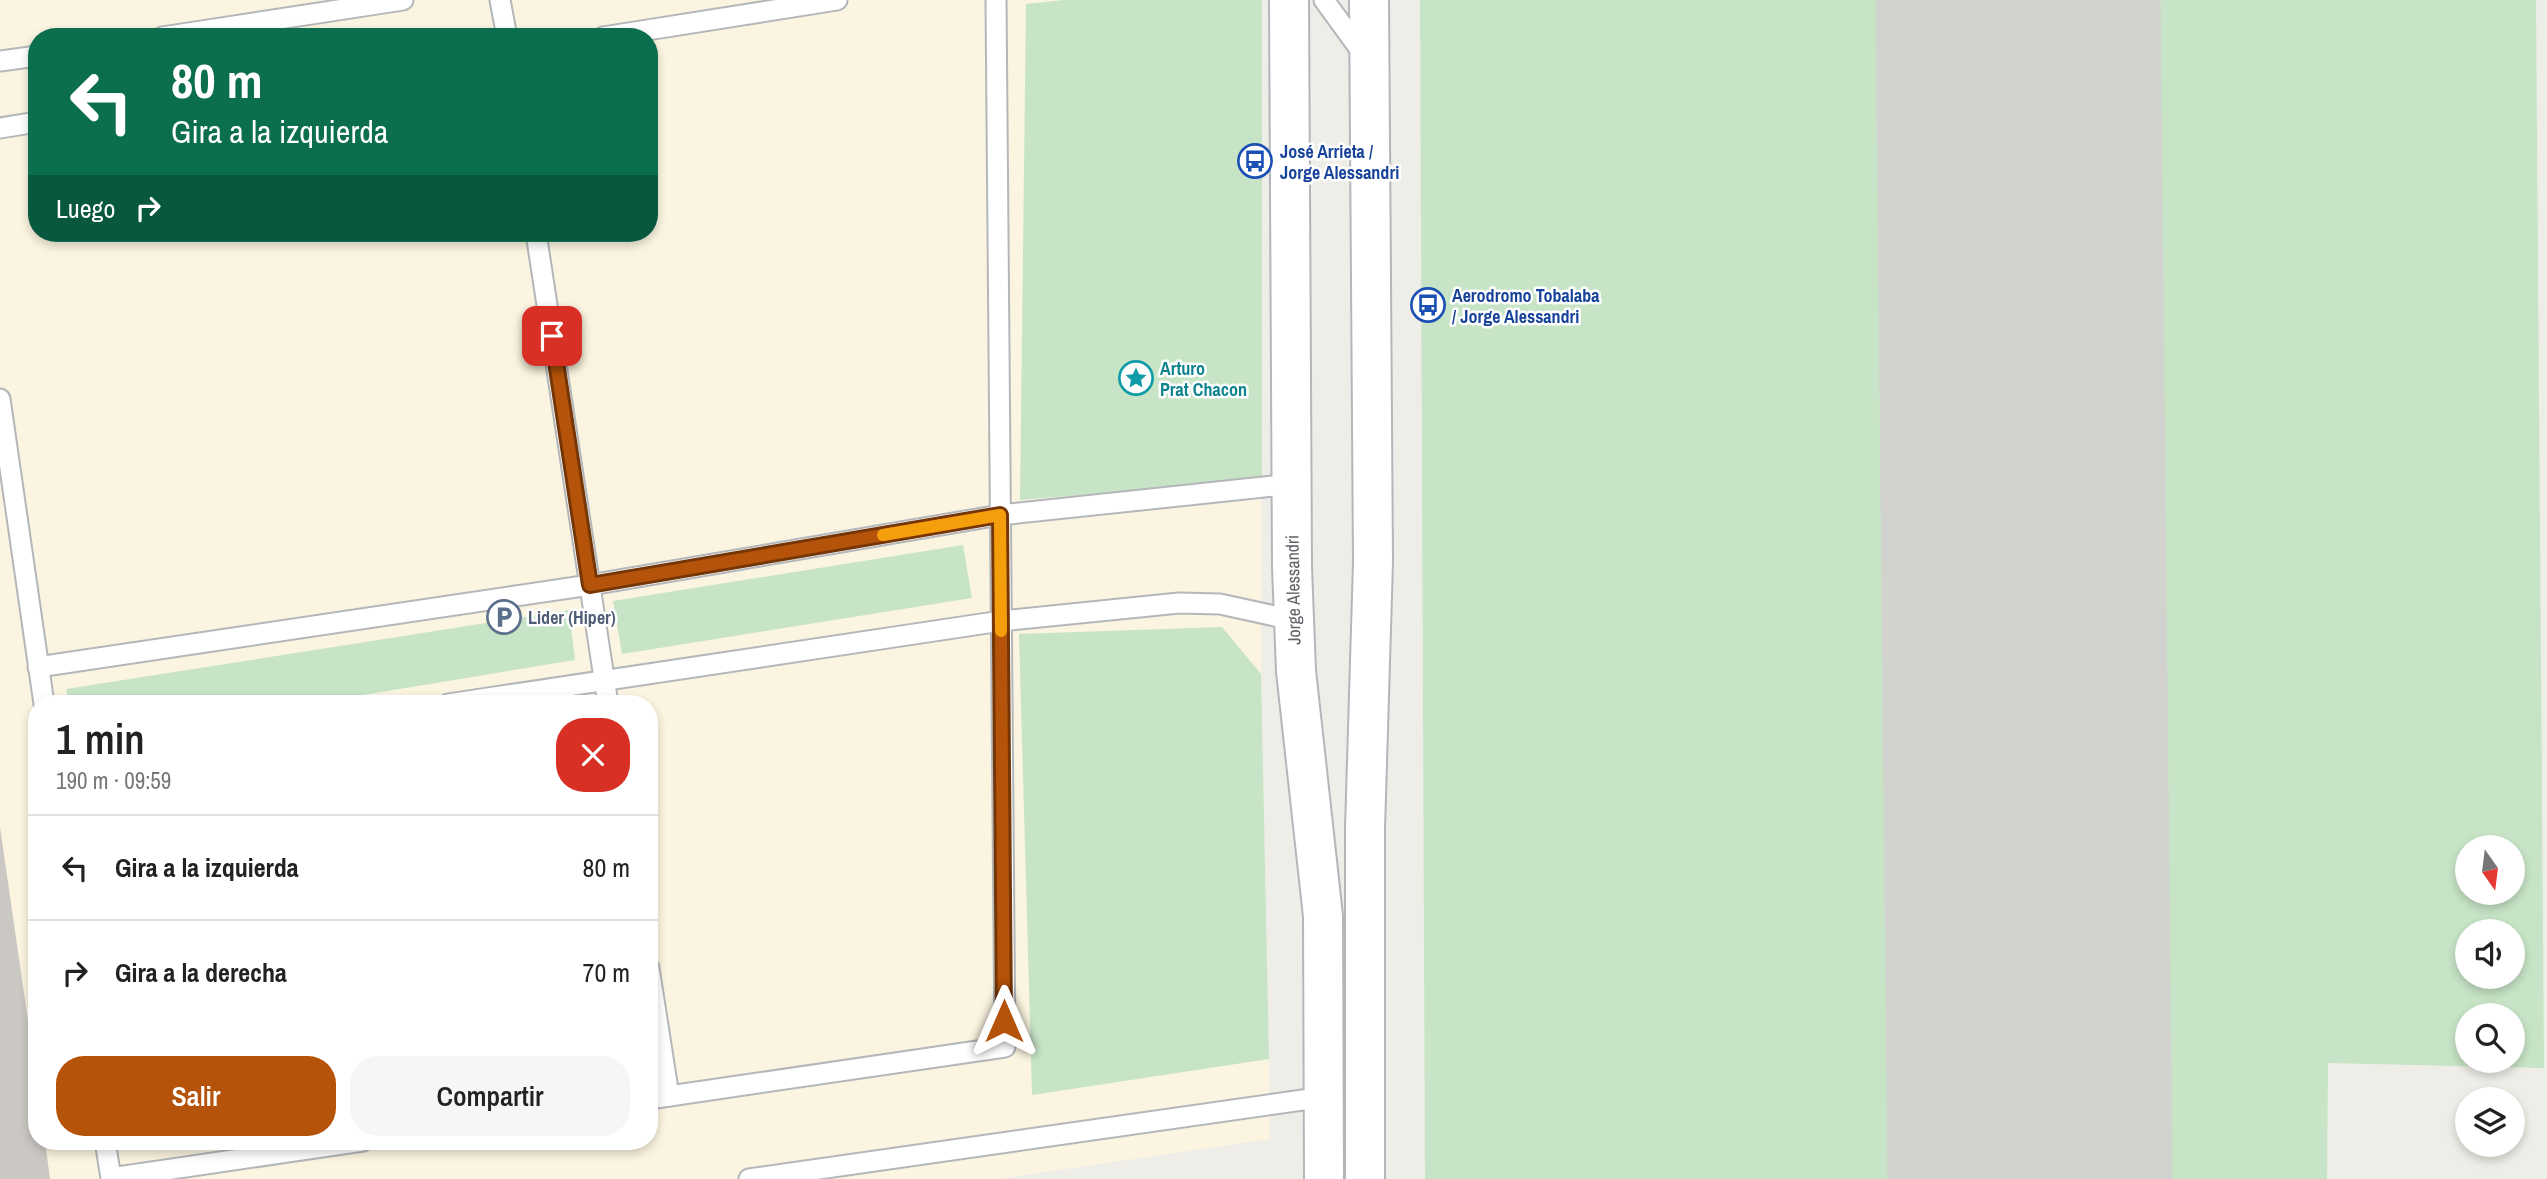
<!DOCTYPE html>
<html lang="es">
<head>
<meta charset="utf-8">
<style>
  :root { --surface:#fff; --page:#f6f6f6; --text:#222; --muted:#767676; --line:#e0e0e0; --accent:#b45309 }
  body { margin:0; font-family:"Archivo Narrow",sans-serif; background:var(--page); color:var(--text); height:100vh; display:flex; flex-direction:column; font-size:26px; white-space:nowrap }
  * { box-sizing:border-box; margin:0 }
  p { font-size:23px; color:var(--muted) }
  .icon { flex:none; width:38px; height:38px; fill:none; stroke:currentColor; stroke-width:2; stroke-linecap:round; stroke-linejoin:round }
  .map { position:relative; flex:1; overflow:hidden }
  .panel { position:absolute; left:28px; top:695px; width:630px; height:455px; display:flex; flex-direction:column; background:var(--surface); border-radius:28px; box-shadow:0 4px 10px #0003 }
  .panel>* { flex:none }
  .banner { position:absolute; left:28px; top:28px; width:630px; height:214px; border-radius:28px; box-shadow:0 4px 10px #0003; background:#0b6e4f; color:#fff; overflow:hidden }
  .needle { width:46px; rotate:166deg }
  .fabs { position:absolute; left:2455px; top:835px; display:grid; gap:14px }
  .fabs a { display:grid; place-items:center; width:70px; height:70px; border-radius:50%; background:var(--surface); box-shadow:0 4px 10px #0003; font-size:35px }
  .pin { position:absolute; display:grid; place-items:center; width:60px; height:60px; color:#fff; margin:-30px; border-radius:14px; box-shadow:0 4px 10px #0006 }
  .me { position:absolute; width:77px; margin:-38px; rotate:0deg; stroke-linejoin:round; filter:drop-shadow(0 0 5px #0008) }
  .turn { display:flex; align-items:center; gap:24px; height:147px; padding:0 28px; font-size:32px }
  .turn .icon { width:91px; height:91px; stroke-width:2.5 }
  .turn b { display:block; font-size:49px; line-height:60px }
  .then { display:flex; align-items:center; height:66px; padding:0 28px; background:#0003; gap:14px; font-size:26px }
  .round { display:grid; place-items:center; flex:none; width:74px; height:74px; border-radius:28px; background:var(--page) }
  .overview { display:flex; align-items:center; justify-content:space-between; height:119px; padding:0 28px }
  h1 { font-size:42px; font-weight:600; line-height:52px }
  .primary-button { display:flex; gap:14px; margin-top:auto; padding:14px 28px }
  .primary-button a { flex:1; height:80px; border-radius:28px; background:var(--accent); color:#fff; font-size:28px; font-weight:600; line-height:80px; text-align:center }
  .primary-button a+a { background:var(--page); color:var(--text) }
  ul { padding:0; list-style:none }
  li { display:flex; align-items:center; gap:21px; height:105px; padding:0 28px; border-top:2px solid var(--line) }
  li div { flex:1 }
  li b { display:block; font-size:26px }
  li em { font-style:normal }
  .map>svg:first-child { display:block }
  .commercial { fill:#fbf4e0; fill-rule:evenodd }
  .green { fill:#c7e4c6; fill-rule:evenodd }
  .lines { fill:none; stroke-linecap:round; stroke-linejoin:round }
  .runway { stroke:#d2d2ce; stroke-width:285 }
  .building { fill:#cbc8c4 }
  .lane-casing { stroke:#b4b7ba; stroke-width:23 }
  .secondary-casing { stroke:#b3b6ba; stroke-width:42 }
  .lane { stroke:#fff; stroke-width:19 }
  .secondary { stroke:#fff; stroke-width:38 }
  .route-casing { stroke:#753606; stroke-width:18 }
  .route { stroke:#b45309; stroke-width:12 }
  .slow { stroke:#f59e0b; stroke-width:12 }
  .labels { text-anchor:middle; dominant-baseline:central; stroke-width:5; stroke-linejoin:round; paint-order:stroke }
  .transit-label { font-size:18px; font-weight:bold; fill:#164399; stroke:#fff; text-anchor:start }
  .culture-label { font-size:18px; font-weight:bold; fill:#0d838f; stroke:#fff; text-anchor:start }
  .street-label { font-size:18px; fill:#5f6266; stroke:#fff }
  .service-label { font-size:18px; font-weight:bold; fill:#4e5e75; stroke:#fff; text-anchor:start }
</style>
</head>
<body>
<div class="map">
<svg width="2547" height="1179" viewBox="0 0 2547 1179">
  <rect width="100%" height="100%" fill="#efede7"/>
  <!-- commercial -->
  <path class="commercial" d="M0,0H1262L1261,674L1270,1139L998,1179H0ZM37,37H649V233H37ZM37,704H649V1141H37Z"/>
  <!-- green -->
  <g class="green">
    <polygon points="1063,0 1262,0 1262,480 1020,500 1026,4"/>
    <polygon points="1420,0 1900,0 1913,1179 1425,1179"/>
    <path d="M2094,0H2536L2544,1068L2328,1063L2327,1179H2104ZM2513,847V892H2468V847ZM2513,931V976H2468V931ZM2513,1015V1060H2468V1015Z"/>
    <polygon points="963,545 972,598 622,654 613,601"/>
    <polygon points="569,610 575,660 315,703 69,703 66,689"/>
    <polygon points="1222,627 1261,674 1269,1059 1032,1095 1019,634"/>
  </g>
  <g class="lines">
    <!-- runway -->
    <polyline class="runway" points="2018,0 2030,1179"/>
  </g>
  <!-- building -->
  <polygon class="building" points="0,827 37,1083 37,1141 45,1141 50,1179 0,1179"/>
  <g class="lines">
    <!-- lane casing -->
    <g class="lane-casing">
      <g id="lane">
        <polyline points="500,0 507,37"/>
        <polyline points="1324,0 1364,55"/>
        <polyline points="162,37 403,0"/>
        <polyline points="603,37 837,0"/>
        <polyline points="0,61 37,56"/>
        <polyline points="0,128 37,122"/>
        <polyline points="536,233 608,704"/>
        <polyline points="0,399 44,704"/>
        <polyline points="38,667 590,585 1000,515 1292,484"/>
        <polyline points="448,704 1001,621 1179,603 1220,604 1293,620"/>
        <polyline points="649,968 669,1096"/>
        <polyline points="649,1099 1005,1047 996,0"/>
        <polyline points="105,1141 111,1178 363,1141"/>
        <polyline points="749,1179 1324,1097"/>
      </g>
    </g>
    <!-- secondary casing -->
    <g class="secondary-casing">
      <g id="secondary">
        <polyline points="1289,0 1292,567 1296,671 1323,916 1324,1179"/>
        <polyline points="1365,1179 1365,829 1373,562 1369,0"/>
      </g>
    </g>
    <!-- lane -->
    <use href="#lane" class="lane"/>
    <!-- secondary -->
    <use href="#secondary" class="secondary"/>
  </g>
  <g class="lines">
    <!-- route casing -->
    <g class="route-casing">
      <polyline id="route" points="552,336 590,585 1000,515 1004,1021"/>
    </g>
    <!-- route -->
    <use href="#route" class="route"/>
    <!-- slow -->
    <polyline class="slow" points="883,535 1000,515 1001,631"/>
  </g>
  <!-- icons -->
  <defs>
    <g id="bus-ring" transform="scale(1.75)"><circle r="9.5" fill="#fff" stroke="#1a4fb4" stroke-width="1.5"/><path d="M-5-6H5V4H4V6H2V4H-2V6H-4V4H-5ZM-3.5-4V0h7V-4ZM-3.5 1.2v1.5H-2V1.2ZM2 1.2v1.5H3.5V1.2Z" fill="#1a4fb4"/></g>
    <g id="sight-ring" transform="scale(1.75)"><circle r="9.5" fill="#fff" stroke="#0f9aa8" stroke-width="1.5"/><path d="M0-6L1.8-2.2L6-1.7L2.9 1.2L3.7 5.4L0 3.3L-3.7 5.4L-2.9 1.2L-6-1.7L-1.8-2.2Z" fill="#0f9aa8"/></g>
    <g id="parking-ring" transform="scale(1.75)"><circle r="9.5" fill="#fff" stroke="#5c6f8a" stroke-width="1.5"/><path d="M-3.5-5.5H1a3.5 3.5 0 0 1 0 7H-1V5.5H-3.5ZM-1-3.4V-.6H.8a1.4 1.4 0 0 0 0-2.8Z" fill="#5c6f8a"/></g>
  </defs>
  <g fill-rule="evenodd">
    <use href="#bus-ring" x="1255" y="161"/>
    <use href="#bus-ring" x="1428" y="305"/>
    <use href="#sight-ring" x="1136" y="378"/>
    <use href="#parking-ring" x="504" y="617"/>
  </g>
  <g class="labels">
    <!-- transit labels -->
    <g class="transit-label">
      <text x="1280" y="151">José Arrieta /<tspan x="1280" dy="21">Jorge Alessandri</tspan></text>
      <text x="1452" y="295">Aerodromo Tobalaba<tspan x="1452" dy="21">/ Jorge Alessandri</tspan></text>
    </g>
    <!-- culture labels -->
    <g class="culture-label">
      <text x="1160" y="368">Arturo<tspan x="1160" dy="21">Prat Chacon</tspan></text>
    </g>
    <!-- street labels -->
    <g class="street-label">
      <text transform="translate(1293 590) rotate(-91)">Jorge Alessandri</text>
    </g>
    <!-- service labels -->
    <g class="service-label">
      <text x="528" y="617">Lider (Hiper)</text>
    </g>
  </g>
</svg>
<div class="fabs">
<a><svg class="needle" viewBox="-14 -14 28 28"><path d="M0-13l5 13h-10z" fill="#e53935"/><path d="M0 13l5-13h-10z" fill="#767676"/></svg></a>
<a><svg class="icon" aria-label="sound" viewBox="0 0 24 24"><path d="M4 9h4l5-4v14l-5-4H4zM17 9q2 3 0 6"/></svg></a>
<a><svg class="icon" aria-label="search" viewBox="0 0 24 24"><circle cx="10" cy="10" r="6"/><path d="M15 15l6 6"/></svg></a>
<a><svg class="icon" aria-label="layers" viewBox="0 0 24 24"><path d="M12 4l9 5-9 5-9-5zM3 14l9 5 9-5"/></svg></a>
</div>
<div class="pin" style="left:552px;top:336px;background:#d93025"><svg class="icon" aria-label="arrive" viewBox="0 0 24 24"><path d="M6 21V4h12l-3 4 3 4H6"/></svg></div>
<svg class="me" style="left:1004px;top:1021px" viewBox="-20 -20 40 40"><path d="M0-17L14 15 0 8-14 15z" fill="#b45309" stroke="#fff" stroke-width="4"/></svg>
<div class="banner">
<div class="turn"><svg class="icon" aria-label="left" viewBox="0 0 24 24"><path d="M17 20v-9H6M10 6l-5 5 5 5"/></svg><div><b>80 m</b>Gira a la izquierda</div></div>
<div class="then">Luego<svg class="icon" aria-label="right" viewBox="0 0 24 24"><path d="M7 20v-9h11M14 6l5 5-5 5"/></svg></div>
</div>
<section class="panel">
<div class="overview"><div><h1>1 min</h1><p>190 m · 09:59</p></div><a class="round" style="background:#d93025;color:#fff"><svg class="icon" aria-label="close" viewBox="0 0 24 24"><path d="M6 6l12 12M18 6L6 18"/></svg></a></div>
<ul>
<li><svg class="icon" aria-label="left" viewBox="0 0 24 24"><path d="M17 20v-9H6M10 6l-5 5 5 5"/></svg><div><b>Gira a la izquierda</b></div><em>80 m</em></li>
<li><svg class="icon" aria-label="right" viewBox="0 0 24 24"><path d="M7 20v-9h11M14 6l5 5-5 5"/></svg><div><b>Gira a la derecha</b></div><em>70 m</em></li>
</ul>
<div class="primary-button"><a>Salir</a><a>Compartir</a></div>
</section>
</div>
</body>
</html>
